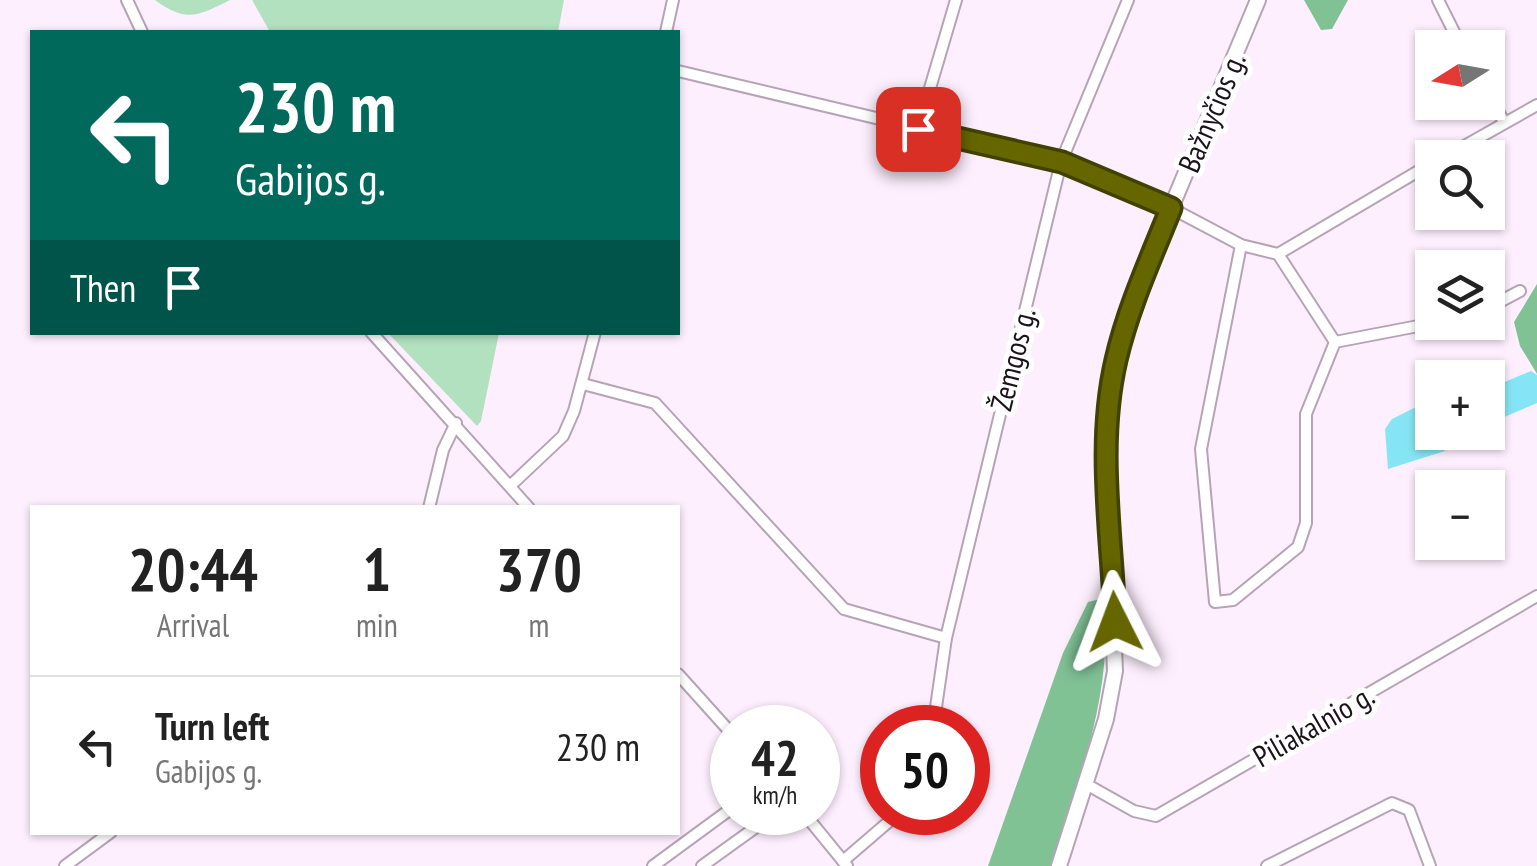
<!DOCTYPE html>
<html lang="en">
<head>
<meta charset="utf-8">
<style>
  :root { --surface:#fff; --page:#f6f6f6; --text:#222; --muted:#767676; --line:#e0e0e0 }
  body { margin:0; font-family:"PT Sans Narrow",sans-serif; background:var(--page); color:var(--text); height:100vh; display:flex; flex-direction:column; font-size:38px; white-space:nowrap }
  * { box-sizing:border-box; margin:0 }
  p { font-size:32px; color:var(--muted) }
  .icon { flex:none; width:55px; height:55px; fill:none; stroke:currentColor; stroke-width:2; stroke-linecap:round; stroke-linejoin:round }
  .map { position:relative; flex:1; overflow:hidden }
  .details { position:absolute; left:30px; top:505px; width:650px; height:330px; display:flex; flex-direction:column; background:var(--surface); border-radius:0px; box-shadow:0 2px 8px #0004 }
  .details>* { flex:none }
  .banner { position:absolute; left:30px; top:30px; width:650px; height:305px; border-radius:0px; box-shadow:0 2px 8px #0004; background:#00695c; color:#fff; overflow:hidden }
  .needle { width:65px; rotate:259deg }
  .fabs { position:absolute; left:1415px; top:30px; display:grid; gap:20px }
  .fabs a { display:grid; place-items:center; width:90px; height:90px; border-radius:0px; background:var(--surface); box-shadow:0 2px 8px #0004; font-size:50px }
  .speed { position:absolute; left:710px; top:705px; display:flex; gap:20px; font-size:50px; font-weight:700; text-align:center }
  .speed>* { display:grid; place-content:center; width:130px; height:130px; border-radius:50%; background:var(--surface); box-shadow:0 2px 8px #0004; line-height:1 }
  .speed small { font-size:25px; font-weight:400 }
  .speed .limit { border:15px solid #d22; background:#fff; color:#111 }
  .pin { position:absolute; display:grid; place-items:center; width:85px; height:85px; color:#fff; margin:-42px; border-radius:20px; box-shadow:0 5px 15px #0006 }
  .me { position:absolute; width:110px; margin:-55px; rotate:357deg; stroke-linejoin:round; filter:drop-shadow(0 0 8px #0008) }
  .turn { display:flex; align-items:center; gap:35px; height:210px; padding:0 40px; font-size:45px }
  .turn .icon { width:130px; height:130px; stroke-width:2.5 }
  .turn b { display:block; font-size:70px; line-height:85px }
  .then { display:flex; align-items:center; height:95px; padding:0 40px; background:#0003; gap:20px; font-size:38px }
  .eta { display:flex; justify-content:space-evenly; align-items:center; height:170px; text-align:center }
  .eta b { font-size:60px; font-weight:700; line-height:70px }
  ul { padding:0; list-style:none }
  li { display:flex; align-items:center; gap:30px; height:140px; padding:0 40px; border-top:2px solid var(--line) }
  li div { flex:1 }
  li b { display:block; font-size:38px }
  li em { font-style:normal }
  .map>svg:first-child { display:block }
  .green { fill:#b2e1bf }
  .forest { fill:#81c295 }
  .water { fill:#86e5f5 }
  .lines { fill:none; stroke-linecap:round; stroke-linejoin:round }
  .street-casing { stroke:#b6a4b6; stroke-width:14 }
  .secondary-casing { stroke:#b6a4b6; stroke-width:18 }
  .street { stroke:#fff; stroke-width:10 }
  .secondary { stroke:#fff; stroke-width:14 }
  .route-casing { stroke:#424200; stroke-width:25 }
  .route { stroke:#660; stroke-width:18 }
  .labels { text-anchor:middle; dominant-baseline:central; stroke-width:10; stroke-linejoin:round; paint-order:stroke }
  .street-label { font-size:30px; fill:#1a131a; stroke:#fff }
</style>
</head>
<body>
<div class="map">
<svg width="1537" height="866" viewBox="0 0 1537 866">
  <rect width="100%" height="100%" fill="#feeffe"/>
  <!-- green -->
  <g class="green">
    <path d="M155,0H230C198,16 186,23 155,0Z"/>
    <polygon points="252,0 564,0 558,32 270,32"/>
    <polygon points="388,333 499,333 481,421 477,426"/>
  </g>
  <!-- forest -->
  <g class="forest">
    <polygon points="1304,0 1348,0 1332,29 1321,30"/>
    <polygon points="1537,284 1537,374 1520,346 1514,322"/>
    <path d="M1105,598C1112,697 1081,774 1050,866H988L1063,653L1088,602Z"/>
  </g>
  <!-- water -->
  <g class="water">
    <polygon points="1531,371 1537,375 1537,403 1488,424 1488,389"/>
    <polygon points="1418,406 1430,413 1432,432 1445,451 1388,469 1385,429 1392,419"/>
  </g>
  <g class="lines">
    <!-- street casing -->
    <g class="street-casing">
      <g id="street">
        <polyline points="127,0 142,32"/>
        <polyline points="1438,0 1462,48"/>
        <polyline points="666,32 673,0"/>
        <polyline points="678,71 1061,162 1171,208 1241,245 1278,254 1432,163"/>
        <polyline points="1488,93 1504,122"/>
        <polyline points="918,129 956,0"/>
        <polyline points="1443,158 1537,105"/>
        <polyline points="1241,245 1201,449 1215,602 1233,600 1298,547 1306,523 1306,414 1335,342 1439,322"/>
        <polyline points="1278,254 1335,342"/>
        <polyline points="1488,308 1520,291"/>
        <polyline points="371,332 529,508"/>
        <polyline points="583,384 655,403 844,609 946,638"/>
        <polyline points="510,486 563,436 574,411 595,332"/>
        <polyline points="429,508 443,450 456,423"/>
        <polyline points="678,674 732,734"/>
        <polyline points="933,728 946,638 1061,162 1128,0"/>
        <polyline points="1086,784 1134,811 1156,816 1537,596"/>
        <polyline points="803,812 847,866"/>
        <polyline points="843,861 900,812"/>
        <polyline points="65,866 111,832"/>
        <polyline points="653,866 732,808"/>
        <polyline points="702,866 777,812"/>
        <polyline points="1267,866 1392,803 1409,810 1430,866"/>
      </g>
    </g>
    <!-- secondary casing -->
    <g class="secondary-casing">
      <polyline id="secondary" points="1059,866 1106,719 1115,671 1106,462 1116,360 1171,208 1258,0"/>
    </g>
    <!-- street -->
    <use href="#street" class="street"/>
    <!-- secondary -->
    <use href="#secondary" class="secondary"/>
  </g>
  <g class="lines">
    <!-- route casing -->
    <g class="route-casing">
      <path id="route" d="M918,129L1062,162L1171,208C1151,258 1128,308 1116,360C1096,446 1112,535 1115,622"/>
    </g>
    <!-- route -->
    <use href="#route" class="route"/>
  </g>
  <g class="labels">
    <!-- street labels -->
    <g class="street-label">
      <text transform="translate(1211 112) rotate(-67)">Bažnyčios g.</text>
      <text transform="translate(1012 359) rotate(-76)">Žemgos g.</text>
      <text transform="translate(1313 725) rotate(-30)">Piliakalnio g.</text>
    </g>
  </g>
</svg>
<div class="fabs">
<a><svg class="needle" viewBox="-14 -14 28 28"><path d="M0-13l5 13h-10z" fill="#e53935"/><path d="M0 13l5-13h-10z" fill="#767676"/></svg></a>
<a><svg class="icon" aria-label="search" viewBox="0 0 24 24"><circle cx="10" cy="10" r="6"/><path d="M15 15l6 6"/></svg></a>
<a><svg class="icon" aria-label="layers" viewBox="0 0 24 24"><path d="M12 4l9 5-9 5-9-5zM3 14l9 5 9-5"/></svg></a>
<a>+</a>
<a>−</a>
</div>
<div class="speed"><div>42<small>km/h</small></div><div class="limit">50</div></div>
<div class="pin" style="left:918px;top:129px;background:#d93025"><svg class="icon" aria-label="arrive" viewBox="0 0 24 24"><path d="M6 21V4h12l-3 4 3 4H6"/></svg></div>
<svg class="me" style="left:1115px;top:622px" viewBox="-20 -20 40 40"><path d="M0-17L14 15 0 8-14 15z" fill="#660" stroke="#fff" stroke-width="4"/></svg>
<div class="banner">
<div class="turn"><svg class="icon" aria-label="left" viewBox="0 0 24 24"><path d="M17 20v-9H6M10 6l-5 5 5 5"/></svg><div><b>230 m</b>Gabijos g.</div></div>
<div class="then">Then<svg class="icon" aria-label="arrive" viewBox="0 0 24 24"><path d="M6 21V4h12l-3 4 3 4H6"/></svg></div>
</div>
<section class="details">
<div class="eta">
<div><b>20:44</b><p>Arrival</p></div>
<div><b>1</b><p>min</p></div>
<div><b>370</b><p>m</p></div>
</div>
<ul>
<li><svg class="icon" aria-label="left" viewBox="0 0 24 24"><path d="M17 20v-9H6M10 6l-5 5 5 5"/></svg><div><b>Turn left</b><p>Gabijos g.</p></div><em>230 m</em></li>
</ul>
</section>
</div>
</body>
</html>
